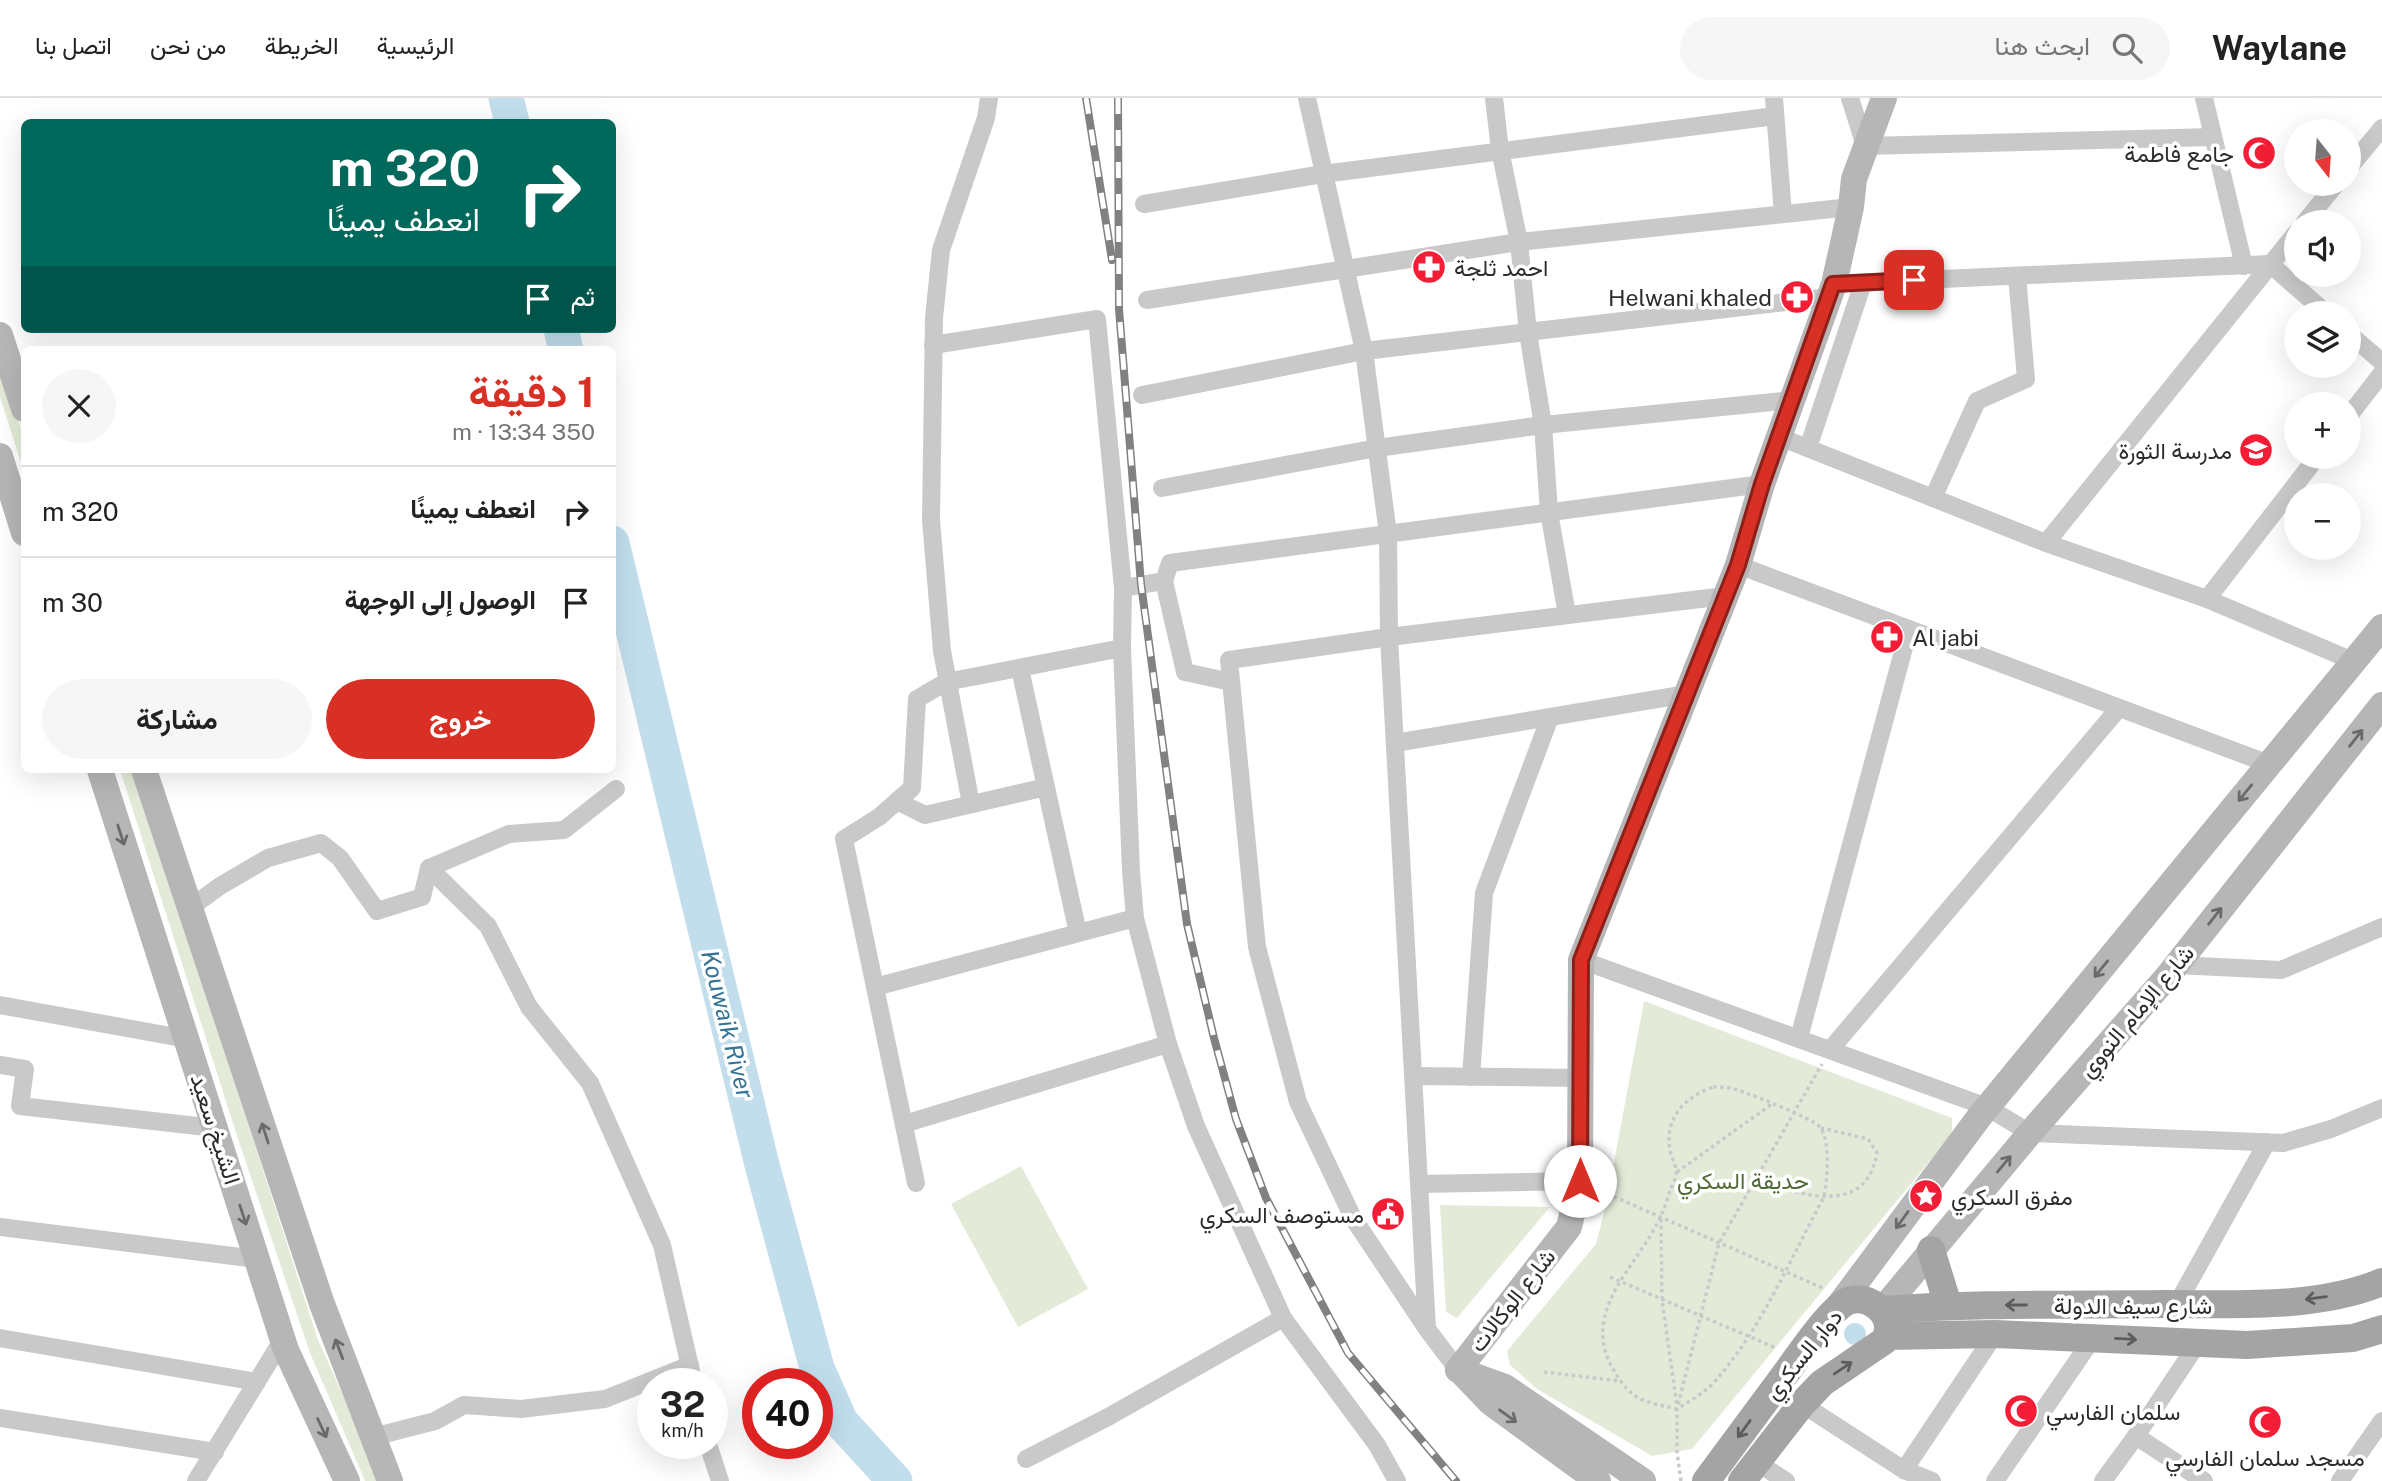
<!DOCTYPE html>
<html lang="ar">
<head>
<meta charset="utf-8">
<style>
  :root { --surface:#fff; --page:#f6f6f6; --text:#222; --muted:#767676; --line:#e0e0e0; --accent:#d93025 }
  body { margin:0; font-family:"Public Sans",Vazirmatn,sans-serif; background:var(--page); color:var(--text); direction:rtl; height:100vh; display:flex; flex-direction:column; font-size:26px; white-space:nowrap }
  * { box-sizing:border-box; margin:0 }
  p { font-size:23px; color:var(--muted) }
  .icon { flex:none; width:38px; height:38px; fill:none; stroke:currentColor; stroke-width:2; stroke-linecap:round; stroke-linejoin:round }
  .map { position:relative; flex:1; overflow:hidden; direction:ltr }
  .side { position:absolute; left:21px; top:248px; width:595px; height:427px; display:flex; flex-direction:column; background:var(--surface); border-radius:10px; box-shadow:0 7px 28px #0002; direction:rtl }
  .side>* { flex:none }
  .top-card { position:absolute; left:21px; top:21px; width:595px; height:214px; border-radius:10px; box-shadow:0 7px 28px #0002; direction:rtl; background:#00695c; color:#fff; overflow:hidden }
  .needle { width:46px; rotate:163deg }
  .controls { position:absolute; left:2284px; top:21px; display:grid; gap:14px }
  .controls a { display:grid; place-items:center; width:77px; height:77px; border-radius:50%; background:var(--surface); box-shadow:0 7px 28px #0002; font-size:35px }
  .speed { position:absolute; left:637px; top:1270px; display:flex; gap:14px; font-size:35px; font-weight:700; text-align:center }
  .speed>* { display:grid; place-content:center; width:91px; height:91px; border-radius:50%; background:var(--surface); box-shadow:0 7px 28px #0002; line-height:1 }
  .speed small { font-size:18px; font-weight:400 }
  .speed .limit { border:10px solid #d22; background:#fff; color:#111 }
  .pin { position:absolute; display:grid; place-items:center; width:60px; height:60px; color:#fff; margin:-30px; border-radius:14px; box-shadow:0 4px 10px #0006 }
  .me { position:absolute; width:77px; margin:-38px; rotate:0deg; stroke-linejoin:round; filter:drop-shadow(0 0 5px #0008) }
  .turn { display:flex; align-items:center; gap:24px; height:147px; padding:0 21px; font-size:32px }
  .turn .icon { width:91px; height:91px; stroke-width:2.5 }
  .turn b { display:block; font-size:49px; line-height:60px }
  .then { display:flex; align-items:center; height:66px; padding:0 21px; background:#0003; gap:14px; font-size:26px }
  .round { display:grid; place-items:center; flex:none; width:74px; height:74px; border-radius:37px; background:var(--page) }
  .headline { display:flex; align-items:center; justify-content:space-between; height:119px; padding:0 21px }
  h1 { font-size:42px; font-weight:700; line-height:52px; color:var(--accent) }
  .action { display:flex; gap:14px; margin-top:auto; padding:14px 21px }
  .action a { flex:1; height:80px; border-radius:42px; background:var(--accent); color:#fff; font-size:28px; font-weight:700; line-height:80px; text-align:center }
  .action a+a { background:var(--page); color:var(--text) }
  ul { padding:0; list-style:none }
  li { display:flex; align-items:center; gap:21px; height:91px; padding:0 21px; border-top:2px solid var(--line) }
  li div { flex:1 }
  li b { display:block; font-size:26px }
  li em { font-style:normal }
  header { display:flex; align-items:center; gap:42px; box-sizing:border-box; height:98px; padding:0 35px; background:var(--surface); border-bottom:2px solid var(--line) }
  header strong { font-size:33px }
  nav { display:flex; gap:38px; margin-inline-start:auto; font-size:24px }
  .search { width:490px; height:63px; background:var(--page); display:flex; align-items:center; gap:18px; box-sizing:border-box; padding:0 24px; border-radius:38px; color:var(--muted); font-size:26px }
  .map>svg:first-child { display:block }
  .green { fill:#e3ebd8 }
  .water { fill:#c2deed }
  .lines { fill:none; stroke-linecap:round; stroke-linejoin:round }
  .river { stroke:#c2deed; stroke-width:35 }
  .path { stroke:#c9c9c9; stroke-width:3.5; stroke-dasharray:3.5 3.5; stroke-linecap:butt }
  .street { stroke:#c9c9c9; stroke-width:18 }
  .secondary { stroke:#b6b6b6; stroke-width:26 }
  .primary { stroke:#a4a4a4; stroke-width:28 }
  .rail-casing { stroke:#818181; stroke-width:8 }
  .rail { stroke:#fff; stroke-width:5; stroke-dasharray:16; stroke-linecap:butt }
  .oneway { stroke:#6a6a6a }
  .oneway2 { stroke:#5c5c5c }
  .route-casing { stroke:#8d1f18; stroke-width:18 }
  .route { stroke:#d93025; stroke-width:12 }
  .labels { text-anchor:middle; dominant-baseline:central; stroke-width:7; stroke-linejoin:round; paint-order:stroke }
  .poi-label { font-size:23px; fill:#2c2c2c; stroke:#fff; text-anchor:end }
  .street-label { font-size:23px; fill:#2c2c2c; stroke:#fff }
  .park-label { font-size:23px; fill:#516b36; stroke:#fff }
  .water-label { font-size:24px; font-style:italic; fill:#347394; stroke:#fff }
</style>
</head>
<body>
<header>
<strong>Waylane</strong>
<div class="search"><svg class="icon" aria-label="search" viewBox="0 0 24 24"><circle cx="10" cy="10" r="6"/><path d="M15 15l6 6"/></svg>ابحث هنا</div>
<nav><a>الرئيسية</a><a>الخريطة</a><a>من نحن</a><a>اتصل بنا</a></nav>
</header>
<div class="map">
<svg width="2382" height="1383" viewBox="0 0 2382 1383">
  <rect width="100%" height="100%" fill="#fff"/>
  <!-- green -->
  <g class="green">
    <polygon points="0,265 24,340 24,374 0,299"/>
    <polygon points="120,672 134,672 318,1242 382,1383 365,1383 310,1255 239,1044"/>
    <polygon points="1644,903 1952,1020 1952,1036 1692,1351 1652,1358 1537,1291 1510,1267 1507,1253 1596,1146 1606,1107"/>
    <polygon points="1021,1068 1088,1191 1018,1229 951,1106"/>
    <polygon points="1440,1107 1550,1109 1457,1220 1446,1214"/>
  </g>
  <!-- water -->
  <circle class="water" cx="1855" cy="1236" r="11"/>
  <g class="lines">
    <!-- river -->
    <g class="river">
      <polyline points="506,0 512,24"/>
      <polyline points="561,231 566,252"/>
      <polyline points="612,445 762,1067 817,1270 841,1324 895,1383"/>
    </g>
    <!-- path -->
    <g class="path">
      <path d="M1713,989C1719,989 1725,989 1730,990C1742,992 1814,1021 1820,1029C1831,1043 1827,1083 1824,1099C1791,1159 1762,1230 1716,1282C1706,1294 1691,1302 1677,1311C1643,1303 1632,1304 1613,1271C1579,1213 1638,1168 1661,1118C1665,1110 1667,1101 1670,1093C1672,1087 1677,1079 1676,1073C1676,1066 1671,1059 1670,1052C1664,1020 1685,999 1713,989Z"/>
      <polyline points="1677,1074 1772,1006"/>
      <path d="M1754,1083C1799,1094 1865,1122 1877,1055L1868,1041L1821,1030"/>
      <polyline points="1601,1093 1825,1191"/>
      <polyline points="1661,1121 1662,1202 1677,1308"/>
      <polyline points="1610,1179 1776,1250"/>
      <polyline points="1544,1274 1620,1283"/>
      <polyline points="1681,1383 1677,1354 1677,1311 1719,1145 1822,966"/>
    </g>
    <!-- street -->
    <g class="street">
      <polyline points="1307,0 1364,253 1388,436 1389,539 1427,1231 1458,1272"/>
      <polyline points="1494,0 1500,52 1519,144 1528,235 1543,327 1549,414 1567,517"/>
      <polyline points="1774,0 1783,116"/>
      <polyline points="1850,0 1865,48 2213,39"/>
      <polyline points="2204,0 2244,168"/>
      <polyline points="2348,71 2382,30"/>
      <polyline points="1144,106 1323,76 1775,18"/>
      <polyline points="2305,124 2336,86"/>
      <polyline points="1834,186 2270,166 2326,215"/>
      <polyline points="1147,202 1519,144 1851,109"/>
      <polyline points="2348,235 2382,264"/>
      <polyline points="933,247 1097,221 1123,490 1122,550 1131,773 1135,820 1168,946 1196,1028 1283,1220 1377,1347 1397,1383"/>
      <polyline points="1142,297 1364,253 1829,199"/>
      <polyline points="2348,319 2382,275"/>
      <polyline points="1780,339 2046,445 2207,501 2353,563"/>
      <polyline points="1808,350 1863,185"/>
      <polyline points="1162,390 1377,350 1543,327 1793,302"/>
      <polyline points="1933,400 1977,303 2026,281 2017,178"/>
      <polyline points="2046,445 2296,135"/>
      <polyline points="1738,467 2269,666"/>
      <polyline points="1164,483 1185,574 1231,584"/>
      <polyline points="1123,490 1164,483 1170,465 1762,386"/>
      <polyline points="2207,501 2317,359"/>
      <polyline points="1020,571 1078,835"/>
      <polyline points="1395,645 1687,596"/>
      <polyline points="616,691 564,732 509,736 429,770 488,828 529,909 590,985 662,1147 694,1286"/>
      <polyline points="897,703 925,717 1046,689"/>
      <polyline points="971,706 942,553 931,422 934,220 941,152 986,20 989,0"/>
      <polyline points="190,810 220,788 268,760 321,745 340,760 377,813 422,799 429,770"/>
      <polyline points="1581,862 1987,1009 2030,1035 2283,1045 2331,1031 2382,1010"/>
      <polyline points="2176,867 2281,872 2382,829"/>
      <polyline points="875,889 1135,820"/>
      <polyline points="0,907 187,941"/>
      <polyline points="1799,940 1909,531"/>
      <polyline points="1830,952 2119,610"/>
      <polyline points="0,967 25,971 20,1008 215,1030"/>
      <polyline points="1414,978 1579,980"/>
      <polyline points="1471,979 1484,795 1550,619"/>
      <polyline points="904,1026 1168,946"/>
      <polyline points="916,1085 844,741 879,719 912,690 917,601 946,584 1122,550"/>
      <polyline points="1420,1086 1580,1083"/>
      <polyline points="0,1129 257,1161"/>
      <polyline points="2177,1206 2267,1044"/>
      <polyline points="1427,1231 1353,1120 1298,1004 1257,849 1229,562 1389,539 1725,498"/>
      <polyline points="0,1240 257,1284"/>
      <polyline points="1802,1306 1904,1372 1932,1383"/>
      <polyline points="0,1320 215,1354"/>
      <polyline points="2136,1338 2204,1383"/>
      <polyline points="373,1339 435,1323 464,1307 521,1311 605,1301 690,1267"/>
      <polyline points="708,1346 720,1383"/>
      <polyline points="1026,1361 1108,1319 1283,1220"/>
      <polyline points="1756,1364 1786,1383"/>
      <polyline points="1904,1372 1995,1236"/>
      <polyline points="196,1383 283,1241"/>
      <polyline points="1995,1383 2093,1240"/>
      <polyline points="2103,1383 2136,1338 2198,1245"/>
      <polyline points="2340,1383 2382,1323"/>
    </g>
    <!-- secondary -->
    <g class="secondary">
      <polyline points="0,237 24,311"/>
      <polyline points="0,358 24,435"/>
      <polyline points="100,672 286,1252 347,1383"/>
      <polyline points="144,672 322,1206 390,1383"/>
      <polyline points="1882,1212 2030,1035 2167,879 2382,607"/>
      <polyline points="1834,1214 1980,1018 2382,529"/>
      <polyline points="1458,1272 1569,1129 1580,1083 1581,862 1738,467 1762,386 1834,186 1851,109 1854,81 1884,0"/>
      <polyline points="1458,1272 1505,1289 1643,1383"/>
      <polyline points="1465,1278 1491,1305 1598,1383"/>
    </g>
    <!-- primary -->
    <g class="primary">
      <polyline points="1931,1152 1948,1207"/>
      <path d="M1882,1212C1976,1205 2071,1207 2165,1206C2234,1206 2318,1211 2382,1184"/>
      <polyline points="1887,1238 1995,1236 2247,1247 2353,1240 2382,1231"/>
      <path d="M1706,1383C1733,1347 1759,1311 1786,1275C1803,1252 1819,1227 1840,1208C1863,1188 1900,1217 1884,1243L1822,1285L1802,1306L1742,1383"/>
    </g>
    <!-- rail casing -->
    <g class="rail-casing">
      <g id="rail">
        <polyline points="1086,0 1112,162"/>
        <polyline points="1118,0 1119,211 1141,486 1187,826 1214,940 1236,1021 1266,1100 1348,1255 1456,1383"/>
      </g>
    </g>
    <!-- rail -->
    <use href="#rail" class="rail"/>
  </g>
  <!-- one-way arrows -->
  <defs><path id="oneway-shaft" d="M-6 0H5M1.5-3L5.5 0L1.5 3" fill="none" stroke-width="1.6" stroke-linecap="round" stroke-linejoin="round" transform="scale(1.75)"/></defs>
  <g class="oneway">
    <use href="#oneway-shaft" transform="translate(2356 640) rotate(-52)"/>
    <use href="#oneway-shaft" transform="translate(2245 695) rotate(129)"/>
    <use href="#oneway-shaft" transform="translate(121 737) rotate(72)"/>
    <use href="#oneway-shaft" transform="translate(2215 818) rotate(-52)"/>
    <use href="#oneway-shaft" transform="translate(2101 871) rotate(129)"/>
    <use href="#oneway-shaft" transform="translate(265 1035) rotate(-108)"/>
    <use href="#oneway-shaft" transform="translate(2004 1066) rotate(-50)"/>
    <use href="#oneway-shaft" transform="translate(243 1117) rotate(72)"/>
    <use href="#oneway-shaft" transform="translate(1902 1122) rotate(126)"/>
    <use href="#oneway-shaft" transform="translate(339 1251) rotate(-111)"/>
    <use href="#oneway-shaft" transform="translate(1508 1318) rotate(36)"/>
    <use href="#oneway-shaft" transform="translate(322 1330) rotate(65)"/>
  </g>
  <g class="oneway2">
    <use href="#oneway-shaft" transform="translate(2316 1200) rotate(173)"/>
    <use href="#oneway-shaft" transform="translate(2016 1207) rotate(180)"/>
    <use href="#oneway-shaft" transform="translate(2126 1241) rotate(3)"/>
    <use href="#oneway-shaft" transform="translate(1843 1270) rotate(-34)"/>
    <use href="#oneway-shaft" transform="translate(1744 1331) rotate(126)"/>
  </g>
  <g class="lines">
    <!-- route casing -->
    <g class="route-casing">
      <polyline id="route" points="1580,1083 1581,862 1738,467 1762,386 1833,186 1914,182"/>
    </g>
    <!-- route -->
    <use href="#route" class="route"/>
  </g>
  <!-- icons -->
  <defs>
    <g id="mosque-disc" transform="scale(1.75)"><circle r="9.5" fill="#f31e36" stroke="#fff"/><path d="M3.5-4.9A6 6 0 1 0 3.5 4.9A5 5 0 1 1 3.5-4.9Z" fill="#fff"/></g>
    <g id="pharmacy-disc" transform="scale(1.75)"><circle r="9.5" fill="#f31e36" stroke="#fff"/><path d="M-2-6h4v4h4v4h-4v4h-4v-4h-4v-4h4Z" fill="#fff"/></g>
    <g id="school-disc" transform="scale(1.75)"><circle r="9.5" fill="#f31e36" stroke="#fff"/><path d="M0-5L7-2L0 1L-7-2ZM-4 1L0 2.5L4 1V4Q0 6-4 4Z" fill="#fff"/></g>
    <g id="sight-disc" transform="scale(1.75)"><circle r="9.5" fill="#f31e36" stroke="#fff"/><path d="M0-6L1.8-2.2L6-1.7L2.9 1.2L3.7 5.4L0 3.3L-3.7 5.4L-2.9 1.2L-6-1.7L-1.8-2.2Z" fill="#fff"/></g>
    <g id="civic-disc" transform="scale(1.75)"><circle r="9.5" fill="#f31e36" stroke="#fff"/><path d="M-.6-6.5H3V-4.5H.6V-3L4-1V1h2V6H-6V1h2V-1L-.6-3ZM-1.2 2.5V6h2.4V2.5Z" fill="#fff"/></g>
  </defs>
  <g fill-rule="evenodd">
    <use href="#mosque-disc" x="2259" y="55"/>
    <use href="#pharmacy-disc" x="1429" y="169"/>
    <use href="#pharmacy-disc" x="1797" y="199"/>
    <use href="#school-disc" x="2256" y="352"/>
    <use href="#pharmacy-disc" x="1887" y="539"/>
    <use href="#sight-disc" x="1926" y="1098"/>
    <use href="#civic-disc" x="1388" y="1116"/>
    <use href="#mosque-disc" x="2021" y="1313"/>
    <use href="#mosque-disc" x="2265" y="1324"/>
  </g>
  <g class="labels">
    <!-- poi labels -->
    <g class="poi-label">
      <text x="2234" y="55">جامع فاطمة</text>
      <text x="1454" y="169" text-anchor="start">احمد ثلجة</text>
      <text x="1772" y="199">Helwani khaled</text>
      <text x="2232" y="352">مدرسة الثورة</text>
      <text x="1912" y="539" text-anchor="start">Al jabi</text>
      <text x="1951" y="1098" text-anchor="start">مفرق السكري</text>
      <text x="1364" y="1116">مستوصف السكري</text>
      <text x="2046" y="1313" text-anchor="start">سلمان الفارسي</text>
      <text x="2265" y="1359" text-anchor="middle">مسجد سلمان الفارسي</text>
    </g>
    <!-- street labels -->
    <g class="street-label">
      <text transform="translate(2136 913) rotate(-50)">شارع الإمام النووي</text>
      <text transform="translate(216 1031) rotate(72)">الشيخ سعيد</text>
      <text transform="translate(1512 1202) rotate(-52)">شارع الوكالات</text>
      <text x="2133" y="1207">شارع سيف الدولة</text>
      <text transform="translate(1803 1256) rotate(-51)">دوار السكري</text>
    </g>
    <!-- park labels -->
    <g class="park-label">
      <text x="1743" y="1082">حديقة السكري</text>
    </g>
    <!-- water labels -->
    <g class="water-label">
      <text transform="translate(728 926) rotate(76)">Kouwaik River</text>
    </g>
  </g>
</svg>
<div class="controls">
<a><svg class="needle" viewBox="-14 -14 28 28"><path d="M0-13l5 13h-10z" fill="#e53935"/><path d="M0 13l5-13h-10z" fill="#767676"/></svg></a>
<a><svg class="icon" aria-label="sound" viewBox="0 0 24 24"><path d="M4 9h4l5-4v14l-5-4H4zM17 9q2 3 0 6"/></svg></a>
<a><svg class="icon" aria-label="layers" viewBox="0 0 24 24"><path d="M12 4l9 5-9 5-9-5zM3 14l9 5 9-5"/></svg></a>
<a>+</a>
<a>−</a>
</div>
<div class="speed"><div>32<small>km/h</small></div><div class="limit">40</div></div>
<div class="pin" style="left:1914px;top:182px;background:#d93025"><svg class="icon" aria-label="arrive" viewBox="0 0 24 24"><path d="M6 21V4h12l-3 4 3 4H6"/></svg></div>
<svg class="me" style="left:1580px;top:1083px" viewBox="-20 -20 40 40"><circle r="19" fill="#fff"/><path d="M0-13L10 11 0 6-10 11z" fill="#d93025"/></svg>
<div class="top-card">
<div class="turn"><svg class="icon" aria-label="right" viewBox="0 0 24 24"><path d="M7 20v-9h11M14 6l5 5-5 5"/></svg><div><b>320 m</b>انعطف يمينًا</div></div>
<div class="then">ثم<svg class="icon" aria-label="arrive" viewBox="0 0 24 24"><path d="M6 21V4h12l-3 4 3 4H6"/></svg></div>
</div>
<section class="side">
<div class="headline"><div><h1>1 دقيقة</h1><p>350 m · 13:34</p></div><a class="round"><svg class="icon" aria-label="close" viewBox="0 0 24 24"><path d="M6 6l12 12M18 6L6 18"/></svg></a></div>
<ul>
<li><svg class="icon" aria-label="right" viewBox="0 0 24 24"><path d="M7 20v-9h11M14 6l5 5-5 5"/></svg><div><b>انعطف يمينًا</b></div><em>320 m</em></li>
<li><svg class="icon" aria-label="arrive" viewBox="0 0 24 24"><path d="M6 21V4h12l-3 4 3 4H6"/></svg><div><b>الوصول إلى الوجهة</b></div><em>30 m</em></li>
</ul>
<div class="action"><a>خروج</a><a>مشاركة</a></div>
</section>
</div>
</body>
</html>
